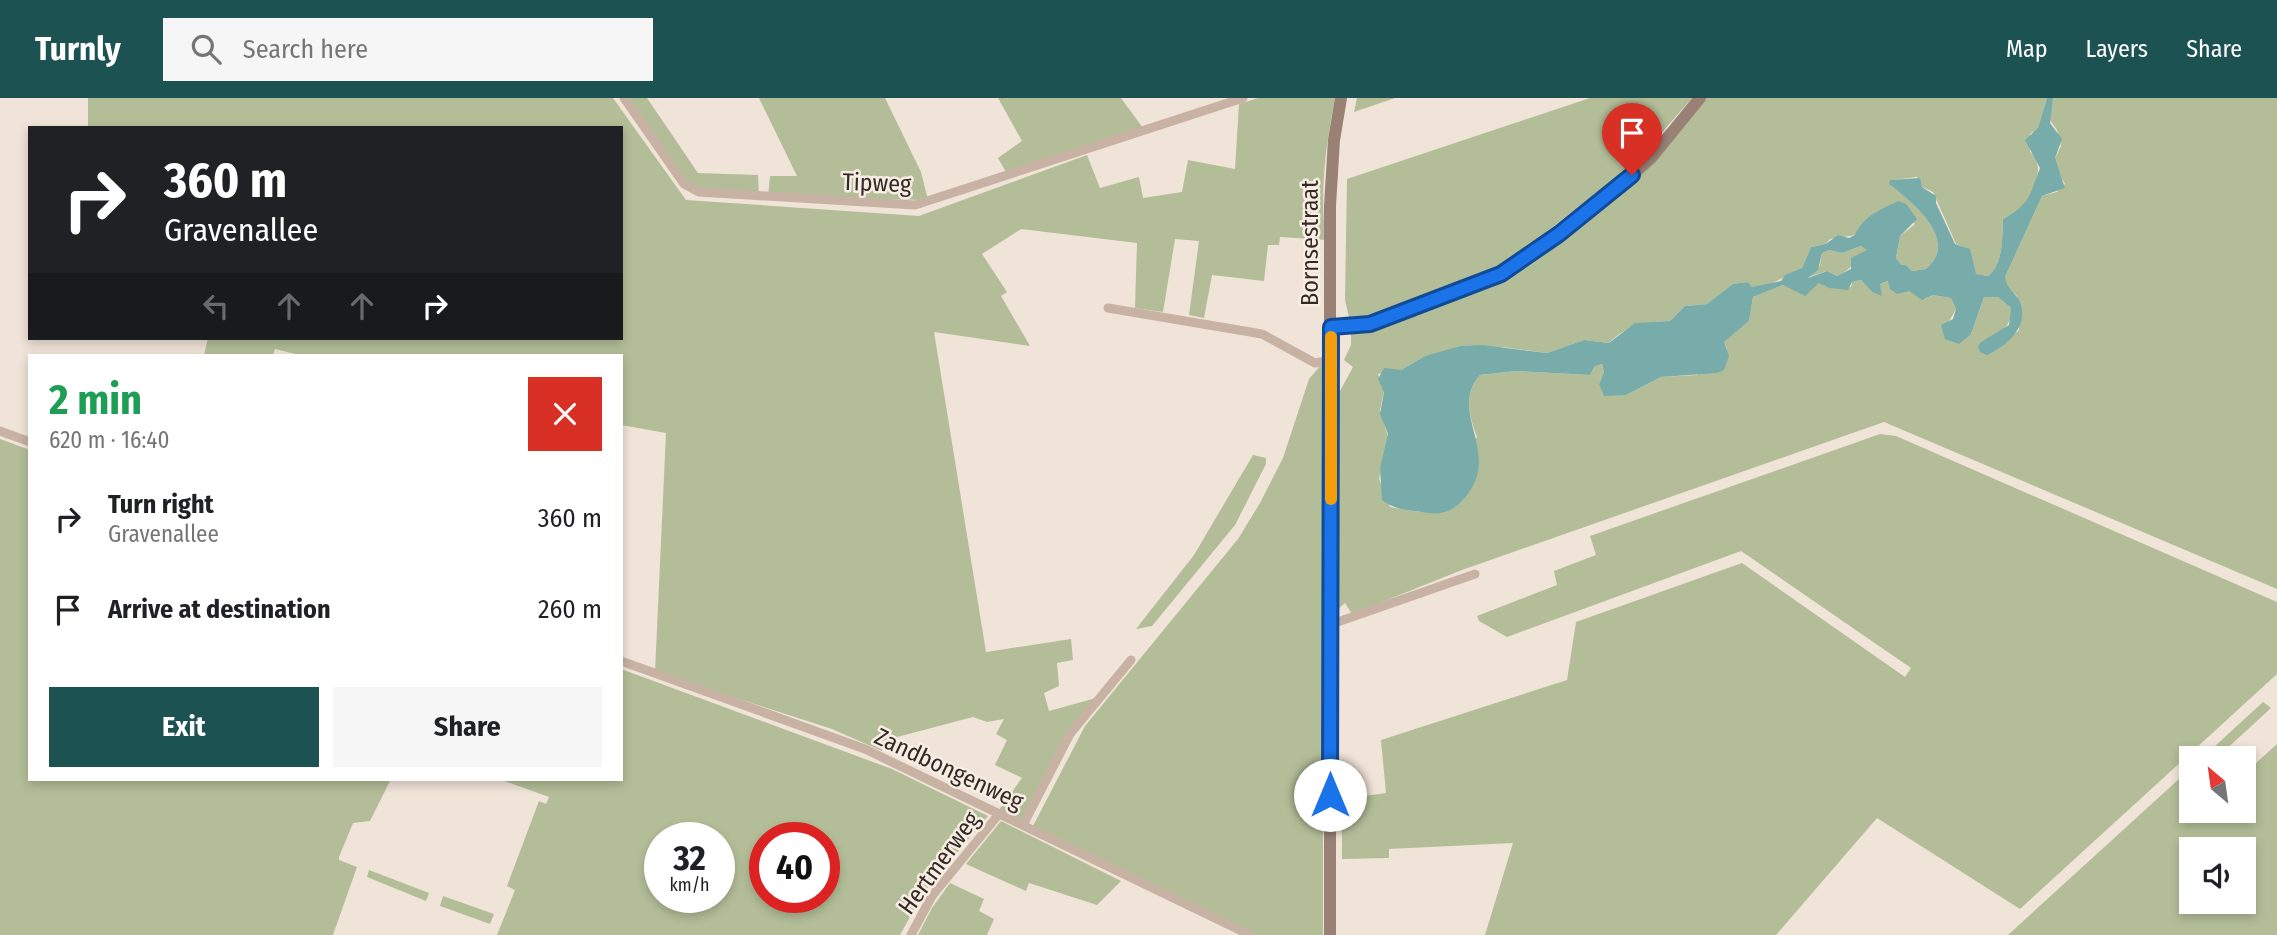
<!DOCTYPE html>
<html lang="en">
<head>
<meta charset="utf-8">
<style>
  :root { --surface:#fff; --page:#f6f6f6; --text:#202124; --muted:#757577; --accent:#1d5252 }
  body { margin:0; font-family:"Fira Sans Condensed",sans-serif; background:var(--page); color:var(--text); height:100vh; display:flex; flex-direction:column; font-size:26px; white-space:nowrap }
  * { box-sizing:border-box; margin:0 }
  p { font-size:23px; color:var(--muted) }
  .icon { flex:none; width:38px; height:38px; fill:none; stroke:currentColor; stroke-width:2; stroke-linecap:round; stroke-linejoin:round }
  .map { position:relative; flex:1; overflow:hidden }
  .drawer { position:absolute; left:28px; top:256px; width:595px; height:427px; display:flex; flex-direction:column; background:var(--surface); border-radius:0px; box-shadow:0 4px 10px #0003 }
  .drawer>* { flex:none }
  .guide { position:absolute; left:28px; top:28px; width:595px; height:214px; border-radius:0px; box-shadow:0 4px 10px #0003; background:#202124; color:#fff; overflow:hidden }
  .needle { width:46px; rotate:331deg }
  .buttons { position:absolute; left:2179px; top:648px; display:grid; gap:14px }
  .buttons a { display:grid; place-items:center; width:77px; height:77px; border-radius:0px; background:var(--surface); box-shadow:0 4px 10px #0003; font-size:35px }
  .speed { position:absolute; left:644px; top:724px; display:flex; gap:14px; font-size:35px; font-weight:700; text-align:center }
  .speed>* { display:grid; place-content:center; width:91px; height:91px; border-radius:50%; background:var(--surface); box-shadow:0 4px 10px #0003; line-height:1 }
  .speed small { font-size:18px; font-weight:400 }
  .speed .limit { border:10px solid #d22; background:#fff; color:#111 }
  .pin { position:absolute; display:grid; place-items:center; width:60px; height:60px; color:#fff; margin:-72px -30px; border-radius:50% 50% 50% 0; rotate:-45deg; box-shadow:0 0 7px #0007 }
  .pin .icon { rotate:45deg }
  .me { position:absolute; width:77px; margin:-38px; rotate:0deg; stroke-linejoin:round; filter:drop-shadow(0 0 5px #0008) }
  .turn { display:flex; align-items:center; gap:24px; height:147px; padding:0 21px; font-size:32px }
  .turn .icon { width:91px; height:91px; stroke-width:2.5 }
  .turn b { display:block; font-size:49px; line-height:60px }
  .lanes { display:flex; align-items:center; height:66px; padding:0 21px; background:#0003; justify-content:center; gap:35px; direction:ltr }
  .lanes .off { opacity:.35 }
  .round { display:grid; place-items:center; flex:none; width:74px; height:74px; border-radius:0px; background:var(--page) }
  .headline { display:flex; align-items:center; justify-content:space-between; height:119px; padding:0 21px }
  h1 { font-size:42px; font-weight:700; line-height:52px; color:#1e9e55 }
  .cta { display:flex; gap:14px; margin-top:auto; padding:14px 21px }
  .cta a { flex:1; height:80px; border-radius:0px; background:var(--accent); color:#fff; font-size:28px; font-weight:700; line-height:80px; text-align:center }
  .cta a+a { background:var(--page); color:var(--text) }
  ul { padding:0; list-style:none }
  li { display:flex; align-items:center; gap:21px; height:91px; padding:0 21px }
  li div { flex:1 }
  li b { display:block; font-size:26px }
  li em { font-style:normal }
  header { display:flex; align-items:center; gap:42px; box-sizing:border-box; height:98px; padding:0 35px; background:var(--accent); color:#fff }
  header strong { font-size:33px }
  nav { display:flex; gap:38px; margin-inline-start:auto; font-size:24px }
  .search { width:490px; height:63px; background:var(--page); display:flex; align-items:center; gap:18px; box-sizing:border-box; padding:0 24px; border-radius:0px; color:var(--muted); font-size:26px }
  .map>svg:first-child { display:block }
  .green { fill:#b3be98; fill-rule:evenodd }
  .water { fill:#78acab; fill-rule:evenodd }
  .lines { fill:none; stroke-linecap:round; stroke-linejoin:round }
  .street { stroke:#c7b2a4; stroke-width:9 }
  .secondary { stroke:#9a8176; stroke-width:12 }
  .route-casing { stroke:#114b97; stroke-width:18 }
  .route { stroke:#1a73e8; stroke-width:12 }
  .slow { stroke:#f59e0b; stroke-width:12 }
  .labels { text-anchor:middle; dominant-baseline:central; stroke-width:5; stroke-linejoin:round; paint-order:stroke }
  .street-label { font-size:24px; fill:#332926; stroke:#f8ede3 }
</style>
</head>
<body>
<header>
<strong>Turnly</strong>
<div class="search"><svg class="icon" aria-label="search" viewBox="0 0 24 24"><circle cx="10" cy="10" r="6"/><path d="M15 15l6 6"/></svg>Search here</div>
<nav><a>Map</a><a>Layers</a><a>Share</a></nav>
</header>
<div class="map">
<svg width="2277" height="837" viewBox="0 0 2277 837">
  <rect width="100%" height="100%" fill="#f0e3d8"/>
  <!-- green -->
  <g class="green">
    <path d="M88,0H613L686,102L919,118L1087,57L1100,90L1139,79L1143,100L1182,94L1188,62L1235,71L1239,6L1258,0H1335C1326,47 1319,94 1326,142L1280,139L1279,147H1268L1264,183L1212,177L1204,220L1189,217L1199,143L1175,141L1163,214L1135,210L1137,145L1021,131L982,156L1007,194L1001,198L1030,248L934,234L986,554L1071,541L1073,562L1057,565L1059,588L1044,595L1049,613L1096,600L1022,723L999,712L1022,680L995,667L1007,642L996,636L1004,621L987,624L973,619L882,643V653L832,631L655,574L666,335L621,327V257H300L275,251L273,257H204L208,240H621V30H88Z"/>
    <polygon points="625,0 647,0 698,75 758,77 759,97 690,89"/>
    <polygon points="759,0 885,0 921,74 928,102 768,99 770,78 797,78"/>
    <polygon points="998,0 1121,0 1143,30 1007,76 998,60 1022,43"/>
    <polygon points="1357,0 1395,0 1354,14"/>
    <polygon points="1590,0 1692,0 1638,62 1513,160 1482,177 1369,223 1350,224 1345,202 1347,81"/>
    <path d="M1705,0H2047L2038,31L2030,36V54C2048,68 2032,101 2018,114C2014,117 2008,118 2003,121C2002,139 2004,165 1988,178L1975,176C1972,162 1972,150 1956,146L1933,94L1922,89L1917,79L1893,82L1889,86C1913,105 1960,142 1926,171L1912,173L1906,167L1901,168L1896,160L1900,138L1915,126L1894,105C1879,115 1863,118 1856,137L1830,141L1826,146L1811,149L1802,170L1767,188L1752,189L1748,184L1734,186L1707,206L1685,208L1670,223C1646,224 1627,227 1609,245L1584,242L1547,255L1503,249L1425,258L1401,272L1378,276L1384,293L1380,312L1388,339L1379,381L1390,409L1420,414L1477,339C1469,317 1463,297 1480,277L1516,273L1590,277L1595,268L1602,266L1604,274L1599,286L1626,297L1661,279L1697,277L1727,250L1723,244L1749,223L1753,199L1783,187L1813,189L1819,184L1829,190L1851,189L1852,184L1861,182L1872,194L1882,197L1878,192L1880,186L1889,183L1925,201L1933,197L1951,200L1956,211L1948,225L1971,236L1984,199H1998L2011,210C2012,232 1998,235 1981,244L1995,253L2019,232L2017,198L2005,186V179L2042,98L2057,94L2065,86L2055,67V60L2061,48L2057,32L2049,21L2053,0H2277V491L1884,324L1462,472L1352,516L1345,505L1334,515L1336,444L1333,382L1340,293L1353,269L1344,262L1351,247V233L1373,231L1504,178L1648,67Z"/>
    <path d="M1861,148L1868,152C1854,159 1855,171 1837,178L1827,173L1808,179L1820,167L1822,155L1829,152L1842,155Z"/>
    <polygon points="1320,268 1325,269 1328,558 1323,558 1323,837 1253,837 1033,728 1085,628 1238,441 1260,405 1283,360 1309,281"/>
    <polygon points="1880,336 1896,338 2277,504 2277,576 2020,811 1877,720 1776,837 1485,837 1513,745 1389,751 1389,760 1342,761 1342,701 1386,695 1381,642 1567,582 1576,524 1742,465 1905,579 1911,570 1741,453 1507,539 1479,523 1477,518 1557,487 1554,473 1596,457 1590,438"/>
    <polygon points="0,341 30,352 30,681 391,681 370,723 353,725 339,759 339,762 357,769 333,837 0,837"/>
    <polygon points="1253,357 1266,360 1266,366 1235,427 1152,528 1136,531 1194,457"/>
    <path d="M621,571L892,671L988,718L923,795L900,837H497L515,792L507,788L539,703L546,706L549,699L499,681H621ZM660,740H719V800H660ZM765,740H824V800H765Z"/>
    <polygon points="2263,604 2271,610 2222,655 2226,660 2202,660"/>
    <path d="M2277,646V837H2008L2191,670V712H2244V676ZM2191,751H2244V803H2191Z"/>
    <polygon points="1001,723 1121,783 1097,807 1029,785 1026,793 966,766"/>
    <polygon points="369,772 429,795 426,803 367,779"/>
    <polygon points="950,785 984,801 979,813 994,821 987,837 918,837 932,810"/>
    <polygon points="443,798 494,816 490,826 440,808"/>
  </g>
  <!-- water -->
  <path class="water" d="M2047,0H2053L2050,25L2062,41L2055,60L2065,90L2042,98L2005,179C2006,190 2014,193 2019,202C2031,227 2007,248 1987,257L1980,254L1978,249L1981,244L2009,227L2011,210L1998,199H1984L1971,236L1959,246L1945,241L1941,227L1953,221L1956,211L1951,200L1933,197L1922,202L1909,193L1897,196L1890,191L1888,183L1880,186L1882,198L1872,194L1861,182L1852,184L1848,192L1829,190L1819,185L1805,198L1783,187L1753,199L1749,223L1724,244L1729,258L1724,272L1717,275L1661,279L1626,297L1604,298L1599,286L1604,274L1602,266L1595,268L1590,277L1516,273L1480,277C1446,316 1506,356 1462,403C1452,413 1442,417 1428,415C1411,412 1396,413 1382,402L1380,370L1388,336L1380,316L1384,294L1378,281L1384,270L1401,272L1425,258L1461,248L1483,247L1547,255L1584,242L1609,245L1635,225L1670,223L1685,208L1707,206L1733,186L1748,184L1752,189L1781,183L1785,177L1802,170L1811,149L1826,146L1838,137L1849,140L1855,137C1863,118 1880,112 1898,103L1906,106L1917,121L1900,138L1896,160L1901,167H1906L1912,173L1926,171C1960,142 1913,105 1889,86L1890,82L1920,80L1922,89L1936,98V105L1955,146L1970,151L1976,176L1988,178C2004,165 2002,139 2003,121C2030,106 2029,99 2040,70L2025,42L2038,30ZM1861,148L1867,152L1851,160V171L1837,178L1827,173L1808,180L1818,172L1822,155L1829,152L1842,155Z"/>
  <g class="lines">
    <!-- street -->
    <g class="street">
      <polyline points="624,0 684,86 699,94 915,107 1243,0"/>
      <polyline points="1108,210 1262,236 1315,265 1331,262"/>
      <polyline points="0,333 30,344"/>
      <polyline points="1329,527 1475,476"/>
      <polyline points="621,563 865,651 1250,837"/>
      <polyline points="1023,727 1070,636 1131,562"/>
      <polyline points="911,837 932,798 999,716"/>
    </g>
    <!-- secondary -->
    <g class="secondary">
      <polyline points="1331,229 1370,226 1501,176 1559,136 1632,77 1651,60 1700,0"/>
      <polyline points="1330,837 1330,108 1334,42 1341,0"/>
    </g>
  </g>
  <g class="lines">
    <!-- route casing -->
    <g class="route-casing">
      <polyline id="route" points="1330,697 1331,229 1370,226 1501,176 1559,136 1632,77"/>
    </g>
    <!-- route -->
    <use href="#route" class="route"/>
    <!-- slow -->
    <polyline class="slow" points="1331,239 1331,401"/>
  </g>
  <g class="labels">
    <!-- street labels -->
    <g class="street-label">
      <text transform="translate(877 85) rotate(2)">Tipweg</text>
      <text transform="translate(1310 145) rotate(-90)">Bornsestraat</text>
      <text transform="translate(949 671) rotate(25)">Zandbongenweg</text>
      <text transform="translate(939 765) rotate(-54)">Hertmerweg</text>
    </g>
  </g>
</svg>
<div class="buttons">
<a><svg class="needle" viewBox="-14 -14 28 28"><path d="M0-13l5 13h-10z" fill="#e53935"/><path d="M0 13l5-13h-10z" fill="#757577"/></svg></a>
<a><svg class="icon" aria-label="sound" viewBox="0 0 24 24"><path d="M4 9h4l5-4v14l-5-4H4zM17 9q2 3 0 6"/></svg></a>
</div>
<div class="speed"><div>32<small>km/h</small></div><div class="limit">40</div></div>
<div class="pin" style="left:1632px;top:77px;background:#d93025"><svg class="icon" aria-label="arrive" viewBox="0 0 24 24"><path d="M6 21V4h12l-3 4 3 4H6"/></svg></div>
<svg class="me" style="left:1330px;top:697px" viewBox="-20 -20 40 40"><circle r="19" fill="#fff"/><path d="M0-13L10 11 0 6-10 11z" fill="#1a73e8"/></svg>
<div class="guide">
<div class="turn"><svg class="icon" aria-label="right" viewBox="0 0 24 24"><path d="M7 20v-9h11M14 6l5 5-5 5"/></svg><div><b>360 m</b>Gravenallee</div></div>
<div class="lanes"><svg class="icon off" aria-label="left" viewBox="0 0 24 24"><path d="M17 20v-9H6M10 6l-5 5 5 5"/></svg><svg class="icon off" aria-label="ahead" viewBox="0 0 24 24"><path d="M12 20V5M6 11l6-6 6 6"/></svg><svg class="icon off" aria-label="ahead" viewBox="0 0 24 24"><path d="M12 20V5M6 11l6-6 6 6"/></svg><svg class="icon" aria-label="right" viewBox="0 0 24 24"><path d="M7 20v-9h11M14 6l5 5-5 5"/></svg></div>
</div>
<section class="drawer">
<div class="headline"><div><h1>2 min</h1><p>620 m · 16:40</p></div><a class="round" style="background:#d93025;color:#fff"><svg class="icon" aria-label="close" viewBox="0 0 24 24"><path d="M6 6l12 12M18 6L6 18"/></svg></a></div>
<ul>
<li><svg class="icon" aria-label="right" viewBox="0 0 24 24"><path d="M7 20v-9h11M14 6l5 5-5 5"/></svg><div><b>Turn right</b><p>Gravenallee</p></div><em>360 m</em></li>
<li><svg class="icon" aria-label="arrive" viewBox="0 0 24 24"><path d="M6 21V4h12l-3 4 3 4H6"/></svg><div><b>Arrive at destination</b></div><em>260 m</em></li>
</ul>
<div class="cta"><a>Exit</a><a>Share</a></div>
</section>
</div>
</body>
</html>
